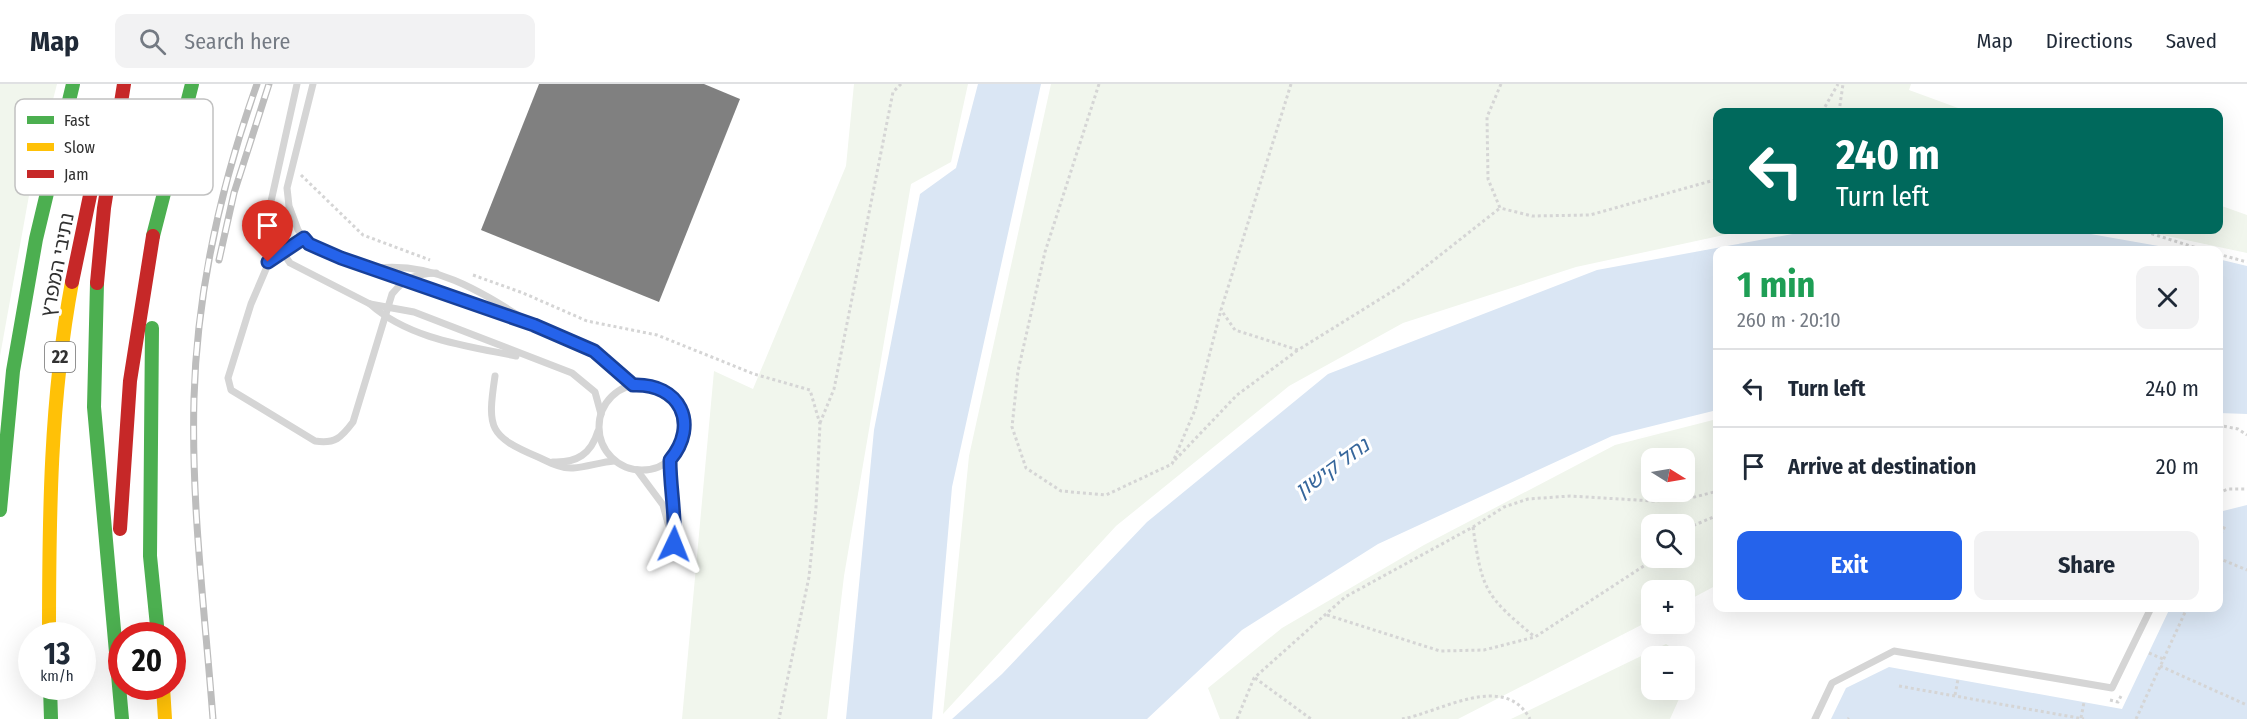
<!DOCTYPE html>
<html lang="en">
<head>
<meta charset="utf-8">
<style>
  :root { --surface:#fff; --page:#f2f2f3; --text:#1f2937; --muted:#747a83; --line:#e0e1e3; --accent:#2563eb }
  body { margin:0; font-family:"Fira Sans Condensed","Noto Sans Hebrew",sans-serif; background:var(--page); color:var(--text); height:100vh; display:flex; flex-direction:column; font-size:22px; white-space:nowrap }
  * { box-sizing:border-box; margin:0 }
  p { font-size:20px; color:var(--muted) }
  .icon { flex:none; width:33px; height:33px; fill:none; stroke:currentColor; stroke-width:2; stroke-linecap:round; stroke-linejoin:round }
  .map { position:relative; flex:1; overflow:hidden }
  .sheet { position:absolute; left:1713px; top:162px; width:510px; height:366px; display:flex; flex-direction:column; background:var(--surface); border-radius:12px; box-shadow:0 6px 24px #0002 }
  .sheet>* { flex:none }
  .top-card { position:absolute; left:1713px; top:24px; width:510px; height:126px; border-radius:12px; box-shadow:0 6px 24px #0002; background:#00695c; color:#fff; overflow:hidden }
  .needle { width:39px; rotate:101deg }
  .fabs { position:absolute; left:1641px; top:364px; display:grid; gap:12px }
  .fabs a { display:grid; place-items:center; width:54px; height:54px; border-radius:12px; background:var(--surface); box-shadow:0 6px 24px #0002; font-size:30px }
  .speed { position:absolute; left:18px; top:538px; display:flex; gap:12px; font-size:30px; font-weight:700; text-align:center }
  .speed>* { display:grid; place-content:center; width:78px; height:78px; border-radius:50%; background:var(--surface); box-shadow:0 6px 24px #0002; line-height:1 }
  .speed small { font-size:15px; font-weight:400 }
  .speed .limit { border:9px solid #d22; background:#fff; color:#111 }
  .pin { position:absolute; display:grid; place-items:center; width:51px; height:51px; color:#fff; margin:-62px -26px; border-radius:50% 50% 50% 0; rotate:-45deg; box-shadow:0 0 6px #0007 }
  .pin .icon { rotate:45deg }
  .me { position:absolute; width:66px; margin:-33px; rotate:2deg; stroke-linejoin:round; filter:drop-shadow(0 0 4px #0008) }
  .turn { display:flex; align-items:center; gap:21px; height:126px; padding:0 24px; font-size:27px }
  .turn .icon { width:78px; height:78px; stroke-width:2.5 }
  .turn b { display:block; font-size:42px; line-height:51px }
  .round { display:grid; place-items:center; flex:none; width:63px; height:63px; border-radius:12px; background:var(--page) }
  .headline { display:flex; align-items:center; justify-content:space-between; height:102px; padding:0 24px }
  h1 { font-size:36px; font-weight:700; line-height:45px; color:#1e9e55 }
  .action { display:flex; gap:12px; margin-top:auto; padding:12px 24px }
  .action a { flex:1; height:69px; border-radius:12px; background:var(--accent); color:#fff; font-size:24px; font-weight:700; line-height:69px; text-align:center }
  .action a+a { background:var(--page); color:var(--text) }
  ul { padding:0; list-style:none }
  li { display:flex; align-items:center; gap:18px; height:78px; padding:0 24px; border-top:2px solid var(--line) }
  li div { flex:1 }
  li b { display:block; font-size:22px }
  li em { font-style:normal }
  header { display:flex; align-items:center; gap:36px; box-sizing:border-box; height:84px; padding:0 30px; background:var(--surface); border-bottom:2px solid var(--line) }
  header strong { font-size:28px }
  nav { display:flex; gap:33px; margin-inline-start:auto; font-size:21px }
  .search { width:420px; height:54px; background:var(--page); display:flex; align-items:center; gap:15px; box-sizing:border-box; padding:0 21px; border-radius:12px; color:var(--muted); font-size:22px }
  .map>svg:first-child { display:block }
  .green { fill:#f1f6ed; fill-rule:evenodd }
  .water { fill:#dae6f4 }
  .building { fill:#808080 }
  .lines { fill:none; stroke-linecap:round; stroke-linejoin:round }
  .path { stroke:#d5d5d5; stroke-width:3; stroke-dasharray:3 3; stroke-linecap:butt }
  .lane { stroke:#d5d5d5; stroke-width:7 }
  .fast { stroke:#4caf50; stroke-width:14 }
  .slow { stroke:#ffc107; stroke-width:14 }
  .jam { stroke:#c62828; stroke-width:14 }
  .rail-casing { stroke:#bdbdbd; stroke-width:7 }
  .rail { stroke:#fff; stroke-width:4.5; stroke-dasharray:14; stroke-linecap:butt }
  .route-casing { stroke:#184099; stroke-width:15 }
  .route { stroke:#2563eb; stroke-width:10 }
  .labels { text-anchor:middle; dominant-baseline:central; stroke-width:6; stroke-linejoin:round; paint-order:stroke }
  .shield { fill:#fff; stroke:#6f6f6f; stroke-width:1.5 }
  .shield-label { font-size:18px; font-weight:bold; fill:#313131 }
  .street-label { font-size:20px; fill:#313131; stroke:#fff }
  .water-label { font-size:21px; font-style:italic; fill:#37679c; stroke:#fff }
  .key { fill:#fff; stroke:#c1c1c1; stroke-width:1.5 }
  .key-label { font-size:16px; fill:#313131 }
</style>
</head>
<body>
<header>
<strong>Map</strong>
<div class="search"><svg class="icon" aria-label="search" viewBox="0 0 24 24"><circle cx="10" cy="10" r="6"/><path d="M15 15l6 6"/></svg>Search here</div>
<nav><a>Map</a><a>Directions</a><a>Saved</a></nav>
</header>
<div class="map">
<svg width="2247" height="635" viewBox="0 0 2247 635">
  <rect width="100%" height="100%" fill="#fff"/>
  <!-- green -->
  <g class="green">
    <polygon points="0,0 57,0 30,106 0,272"/>
    <polygon points="854,0 968,0 951,78 911,100 844,492 827,635 682,635 714,287 753,305 846,82"/>
    <polygon points="1051,0 1911,0 1909,6 1969,28 1718,28 1718,146 1747,146 1576,183 1403,239 1289,302 1116,442 943,630 969,372"/>
    <polygon points="2219,121 2247,131 2247,169 2139,146 2218,146"/>
    <path d="M1717,335V501L1685,518L1684,507H1652L1651,536L1458,635H1220L1208,604L1282,544L1424,461L1615,361ZM1652,375H1684V408H1652ZM1652,441H1684V474H1652Z"/>
    <polygon points="1666,560 1695,579 1685,603 1684,573 1652,573 1652,606 1683,606 1670,635 1511,635"/>
  </g>
  <!-- water -->
  <g class="water">
    <polygon points="978,0 1041,0 952,403 932,635 846,635 874,346 920,110 956,84"/>
    <polygon points="1814,146 2068,146 2181,166 1718,166 1717,326 1612,352 1378,460 1242,546 1147,635 952,635 1002,590 1147,438 1328,290 1597,186"/>
    <polygon points="2218,175 2247,182 2247,330 2219,329"/>
    <polygon points="2247,421 2247,635 1831,635 1846,604 1889,583 2122,625 2170,524 2218,524 2219,428"/>
  </g>
  <!-- building -->
  <polygon class="building" points="539,0 704,0 740,15 659,218 481,146"/>
  <g class="lines">
    <!-- path -->
    <g class="path">
      <polyline points="1099,0 1045,168 1018,287 1012,343 1026,384 1061,407 1106,411 1172,380 1195,326 1221,226"/>
      <polyline points="1291,0 1221,226 1235,246 1298,266 1401,202 1500,124"/>
      <polyline points="1501,0 1487,33 1488,95 1500,124 1532,132 1590,131 1718,95"/>
      <polyline points="1822,28 1838,0"/>
      <polyline points="1839,28 1843,0"/>
      <polyline points="301,91 363,151 430,176"/>
      <polyline points="2140,146 2203,166"/>
      <polyline points="2218,170 2247,178"/>
      <polyline points="473,191 523,209 587,237 657,251 754,290 810,306 820,340 816,423 809,493 779,635"/>
      <polyline points="820,339 834,305 893,8 901,0"/>
      <polyline points="2218,341 2238,345 2247,351"/>
      <polyline points="1175,376 1237,311 1298,266"/>
      <polyline points="2218,409 2228,405 2247,405"/>
      <path d="M1473,443C1482,506 1485,512 1535,553"/>
      <polyline points="1684,449 1690,443 1718,431"/>
      <polyline points="2218,456 2225,442"/>
      <polyline points="2218,474 2247,486"/>
      <polyline points="1327,531 1440,567 1484,566 1535,553 1656,474"/>
      <polyline points="2149,569 2163,575"/>
      <polyline points="2160,582 2247,621"/>
      <polyline points="1255,594 1311,635"/>
      <polyline points="1899,602 2084,635"/>
      <polyline points="1955,611 1958,595"/>
      <polyline points="2110,616 2118,618 2121,612"/>
      <polyline points="2081,634 2084,618"/>
      <polyline points="1237,635 1254,594 1345,513 1473,443 1504,423 1528,415 1570,412 1653,417 1687,415 1718,407"/>
      <path d="M1402,635C1441,628 1504,587 1530,635"/>
      <polyline points="1848,635 1849,634"/>
      <polyline points="2136,635 2187,524"/>
    </g>
    <!-- lane -->
    <g class="lane">
      <polyline points="297,0 270,122 277,160 290,179 370,220 414,228 572,289 595,308 601,330"/>
      <polyline points="313,0 287,104 289,122 298,146 308,160 341,174 534,241 594,267 634,301"/>
      <path d="M304,155L269,178L251,220L228,294L231,306L315,357C335,360 341,354 353,338L392,210C405,194 415,190 436,189"/>
      <path d="M377,184C434,178 478,206 524,235"/>
      <path d="M370,220C409,255 467,262 516,272"/>
      <path d="M495,292C487,345 489,352 538,373C549,378 561,385 573,384C587,383 601,378 614,377"/>
      <circle cx="642" cy="343" r="43"/>
      <path d="M670,376C670,405 676,431 674,460"/>
      <path d="M553,378C577,379 591,370 598,347"/>
      <polyline points="637,386 663,421 672,454"/>
      <polyline points="1815,635 1832,599 1894,567 2112,604 2151,524"/>
    </g>
    <!-- fast -->
    <g class="fast">
      <polyline points="153,152 192,0"/>
      <polyline points="97,199 94,323 122,635"/>
      <polyline points="152,244 150,472 158,552"/>
      <polyline points="0,426 13,287 36,155 73,0"/>
      <polyline points="50,603 51,635"/>
    </g>
    <!-- slow -->
    <g class="slow">
      <path d="M49,552C49,433 50,316 72,198"/>
      <polyline points="163,603 165,635"/>
    </g>
    <!-- jam -->
    <g class="jam">
      <polyline points="72,198 93,97"/>
      <polyline points="97,199 104,124 124,0"/>
      <polyline points="120,445 130,297 153,152"/>
    </g>
    <!-- rail casing -->
    <g class="rail-casing">
      <g id="rail">
        <polyline points="219,176 234,109 269,0"/>
        <path d="M213,635C205,529 191,421 194,314C197,206 221,101 257,0"/>
      </g>
    </g>
    <!-- rail -->
    <use href="#rail" class="rail"/>
  </g>
  <g class="lines">
    <!-- route casing -->
    <g class="route-casing">
      <path id="route" d="M268,178L304,154L309,160L341,174L534,241L594,267L633,301C680,299 700,340 670,376C670,404 676,431 674,460"/>
    </g>
    <!-- route -->
    <use href="#route" class="route"/>
  </g>
  <g class="labels">
    <!-- shield labels -->
    <rect class="shield" x="45" y="258" width="30" height="30" rx="4.5"/>
    <g class="shield-label">
      <text x="60" y="273">22</text>
    </g>
    <!-- street labels -->
    <g class="street-label">
      <text transform="translate(57 181) rotate(-79)">נתיבי המפרץ</text>
    </g>
    <!-- water labels -->
    <g class="water-label">
      <text transform="translate(1332 384) rotate(-36)">נחל קישון</text>
    </g>
  </g>
  <!-- legend -->
  <rect x="15" y="15" width="198" height="96" rx="9" class="key"/>
  <rect x="27" y="32" width="27" height="8" fill="#4caf50"/>
  <rect x="27" y="59" width="27" height="8" fill="#ffc107"/>
  <rect x="27" y="86" width="27" height="8" fill="#c62828"/>
  <g class="key-label">
    <text x="64" y="42">Fast</text>
    <text x="64" y="69">Slow</text>
    <text x="64" y="96">Jam</text>
  </g>
</svg>
<div class="fabs">
<a><svg class="needle" viewBox="-14 -14 28 28"><path d="M0-13l5 13h-10z" fill="#e53935"/><path d="M0 13l5-13h-10z" fill="#747a83"/></svg></a>
<a><svg class="icon" aria-label="search" viewBox="0 0 24 24"><circle cx="10" cy="10" r="6"/><path d="M15 15l6 6"/></svg></a>
<a>+</a>
<a>−</a>
</div>
<div class="speed"><div>13<small>km/h</small></div><div class="limit">20</div></div>
<div class="pin" style="left:268px;top:178px;background:#d93025"><svg class="icon" aria-label="arrive" viewBox="0 0 24 24"><path d="M6 21V4h12l-3 4 3 4H6"/></svg></div>
<svg class="me" style="left:674px;top:460px" viewBox="-20 -20 40 40"><path d="M0-17L14 15 0 8-14 15z" fill="#2563eb" stroke="#fff" stroke-width="4"/></svg>
<div class="top-card">
<div class="turn"><svg class="icon" aria-label="left" viewBox="0 0 24 24"><path d="M17 20v-9H6M10 6l-5 5 5 5"/></svg><div><b>240 m</b>Turn left</div></div>
</div>
<section class="sheet">
<div class="headline"><div><h1>1 min</h1><p>260 m · 20:10</p></div><a class="round"><svg class="icon" aria-label="close" viewBox="0 0 24 24"><path d="M6 6l12 12M18 6L6 18"/></svg></a></div>
<ul>
<li><svg class="icon" aria-label="left" viewBox="0 0 24 24"><path d="M17 20v-9H6M10 6l-5 5 5 5"/></svg><div><b>Turn left</b></div><em>240 m</em></li>
<li><svg class="icon" aria-label="arrive" viewBox="0 0 24 24"><path d="M6 21V4h12l-3 4 3 4H6"/></svg><div><b>Arrive at destination</b></div><em>20 m</em></li>
</ul>
<div class="action"><a>Exit</a><a>Share</a></div>
</section>
</div>
</body>
</html>
